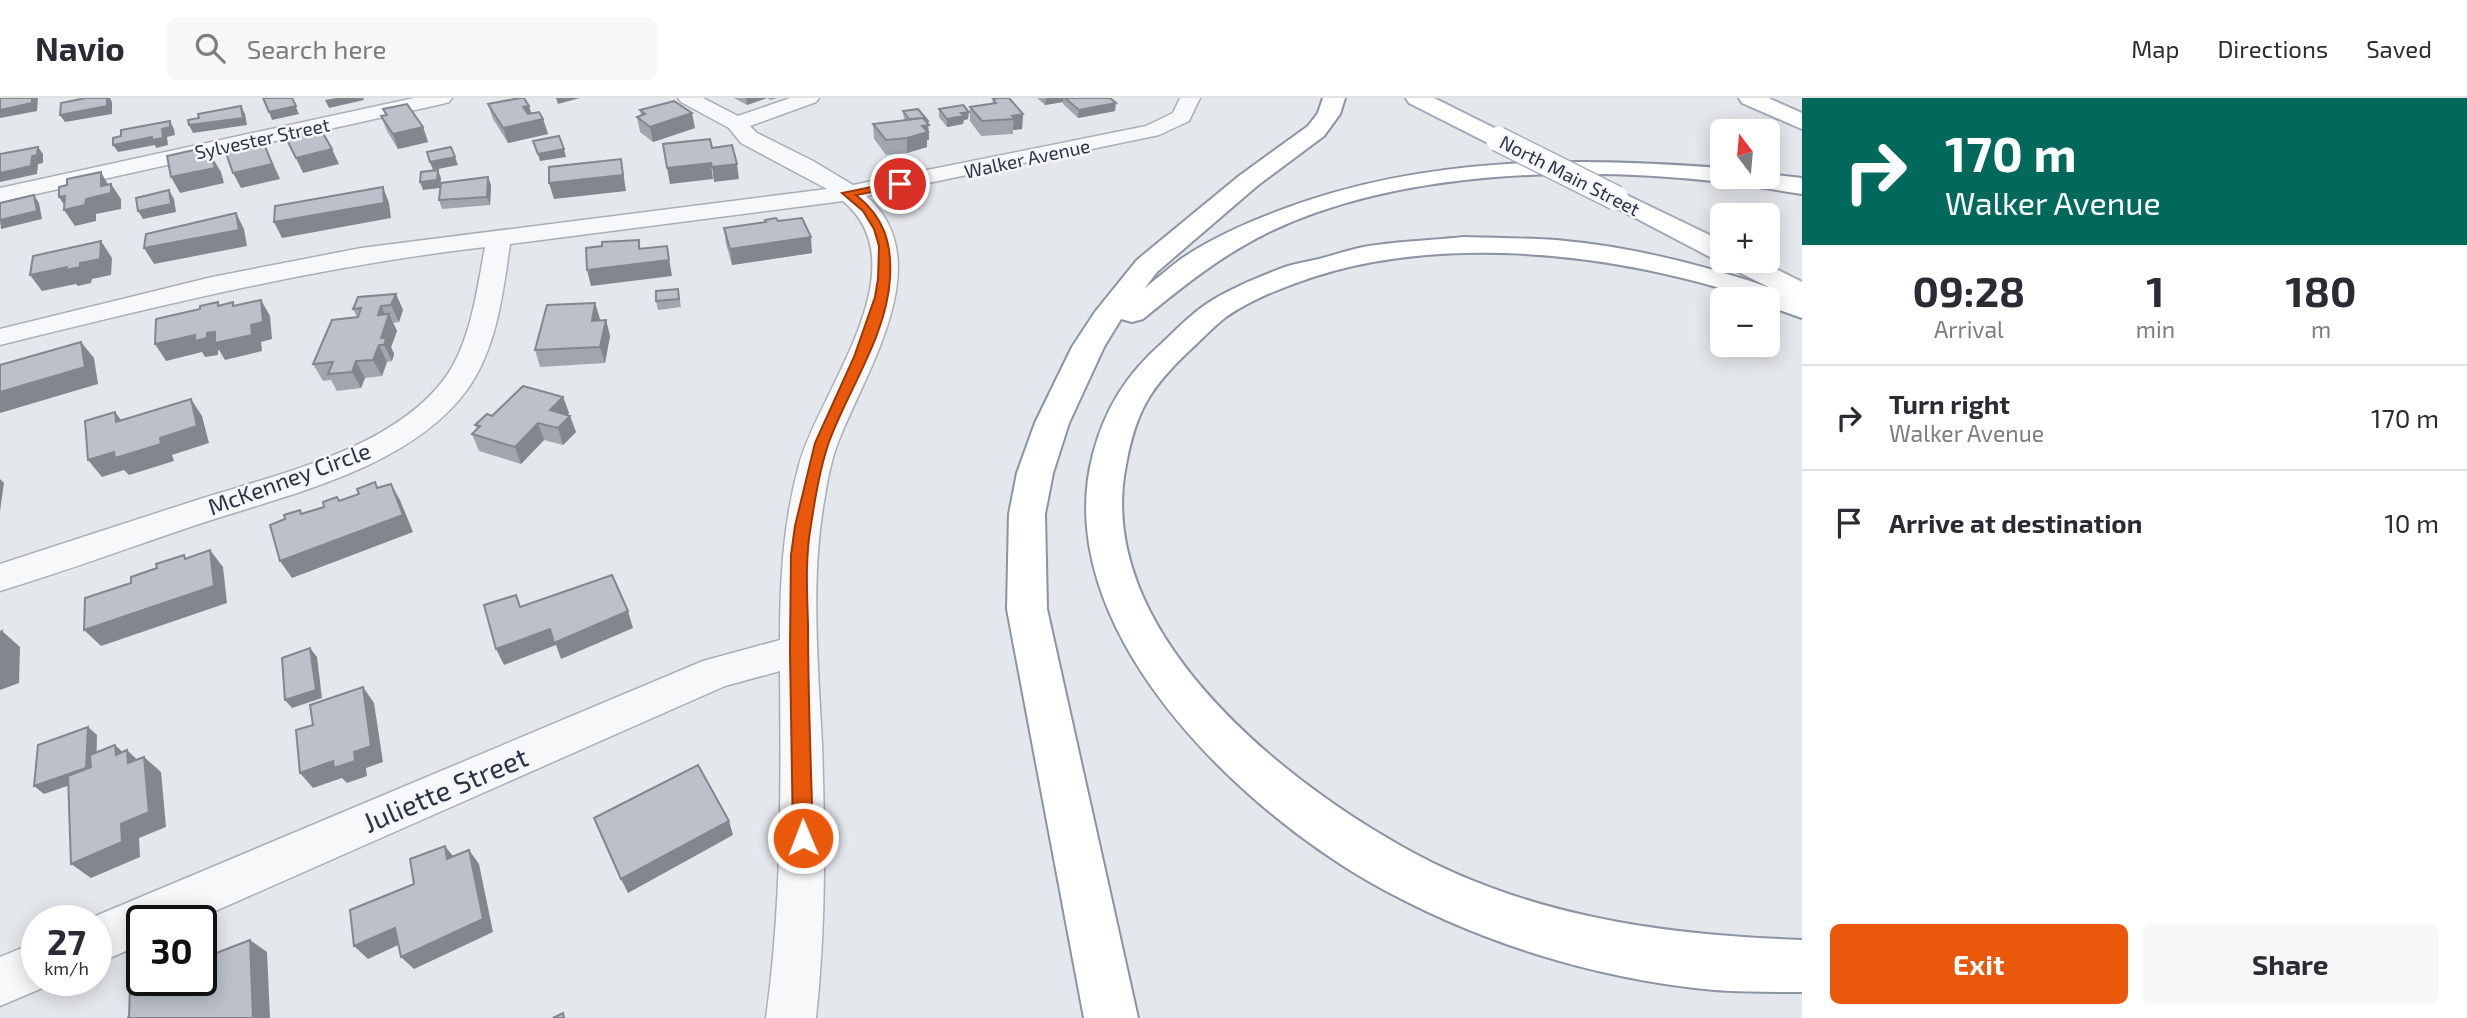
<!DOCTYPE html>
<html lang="en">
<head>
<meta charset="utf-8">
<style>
  :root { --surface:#fff; --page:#f7f7f7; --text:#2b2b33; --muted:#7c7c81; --line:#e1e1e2; --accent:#ea580c }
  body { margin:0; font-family:"Exo 2",sans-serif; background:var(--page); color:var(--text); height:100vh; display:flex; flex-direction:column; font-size:26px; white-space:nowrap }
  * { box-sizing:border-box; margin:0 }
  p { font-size:23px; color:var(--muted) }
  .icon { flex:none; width:38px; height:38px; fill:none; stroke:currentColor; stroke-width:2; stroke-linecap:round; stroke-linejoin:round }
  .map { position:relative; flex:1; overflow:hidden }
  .details { display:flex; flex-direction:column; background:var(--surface); width:665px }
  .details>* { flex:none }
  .hud { background:#00695c; color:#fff; overflow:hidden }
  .needle { width:46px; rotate:344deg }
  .buttons { position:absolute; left:1710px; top:21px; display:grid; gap:14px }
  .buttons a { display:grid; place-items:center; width:70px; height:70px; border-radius:10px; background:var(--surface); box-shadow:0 4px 18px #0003; font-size:35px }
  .speed { position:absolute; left:21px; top:807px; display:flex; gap:14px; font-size:35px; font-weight:700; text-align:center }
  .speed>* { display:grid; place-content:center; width:91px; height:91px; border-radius:50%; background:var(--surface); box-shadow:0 4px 18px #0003; line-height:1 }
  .speed small { font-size:18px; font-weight:400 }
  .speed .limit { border:4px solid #111; border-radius:10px; background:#fff; color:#111 }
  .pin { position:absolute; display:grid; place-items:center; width:60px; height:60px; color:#fff; margin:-30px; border:4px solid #fff; border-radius:50%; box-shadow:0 2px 7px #0007 }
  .me { position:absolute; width:77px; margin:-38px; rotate:359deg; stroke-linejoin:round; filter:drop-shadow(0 0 5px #0008) }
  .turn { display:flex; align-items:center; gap:24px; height:147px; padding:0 28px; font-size:32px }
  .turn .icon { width:91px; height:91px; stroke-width:2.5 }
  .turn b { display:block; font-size:49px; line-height:60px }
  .eta { display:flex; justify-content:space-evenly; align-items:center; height:119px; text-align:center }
  .eta b { font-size:42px; font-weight:700; line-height:49px }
  .cta { display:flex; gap:14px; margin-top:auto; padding:14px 28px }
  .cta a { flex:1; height:80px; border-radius:10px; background:var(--accent); color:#fff; font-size:28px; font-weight:700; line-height:80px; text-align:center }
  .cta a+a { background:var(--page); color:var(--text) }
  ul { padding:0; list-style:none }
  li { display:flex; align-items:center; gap:21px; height:105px; padding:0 28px; border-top:2px solid var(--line) }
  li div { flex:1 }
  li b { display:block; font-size:26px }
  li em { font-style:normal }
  header { display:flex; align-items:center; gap:42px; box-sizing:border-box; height:98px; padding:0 35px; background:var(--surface); border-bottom:2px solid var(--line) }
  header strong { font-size:33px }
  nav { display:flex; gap:38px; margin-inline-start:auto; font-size:24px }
  .search { width:490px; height:63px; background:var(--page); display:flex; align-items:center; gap:18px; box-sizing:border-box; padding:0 24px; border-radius:10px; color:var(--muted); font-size:26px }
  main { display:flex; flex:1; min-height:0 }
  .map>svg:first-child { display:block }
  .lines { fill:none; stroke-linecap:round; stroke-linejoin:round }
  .street-casing { stroke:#a9aeb7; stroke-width:3 }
  .primary-casing { stroke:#a3abb8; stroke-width:4 }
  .highway-casing { stroke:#8b94a3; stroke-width:4 }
  .street { fill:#f7f8fa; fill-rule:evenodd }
  .primary { fill:#fff; fill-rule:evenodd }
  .highway { fill:#fff; fill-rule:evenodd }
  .primary-bridge-casing { stroke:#a3abb8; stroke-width:27; stroke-linecap:butt }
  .primary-bridge { stroke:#fff; stroke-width:24 }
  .wall { fill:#a1a5ae }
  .shaded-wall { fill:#83868d }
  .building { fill:#bbc0ca; stroke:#83868d; stroke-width:2 }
  .route { fill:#ea580c; stroke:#983908; stroke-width:2 }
  .labels { text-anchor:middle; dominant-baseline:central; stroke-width:5; stroke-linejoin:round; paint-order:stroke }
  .far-street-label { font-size:19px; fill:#2b3445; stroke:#f4f6f9 }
  .street-label { font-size:23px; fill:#2b3445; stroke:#f4f6f9 }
  .near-street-label { font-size:28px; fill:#2b3445; stroke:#f4f6f9 }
</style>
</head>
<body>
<header>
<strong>Navio</strong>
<div class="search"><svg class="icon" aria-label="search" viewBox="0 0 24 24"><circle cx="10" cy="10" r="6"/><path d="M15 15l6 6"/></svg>Search here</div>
<nav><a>Map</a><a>Directions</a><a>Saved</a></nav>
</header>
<main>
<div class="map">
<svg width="1802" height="920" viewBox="0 0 1802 920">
  <rect width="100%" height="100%" fill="#e4e7ec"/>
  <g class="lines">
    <!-- street casing -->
    <g class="street-casing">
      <g id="street">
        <polygon points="414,0 452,0 449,4 442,6 0,104 0,90"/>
        <path d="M678,0H703L738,18L790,0H819L816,4L750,28L757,35L813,63L853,87L1146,28L1173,15L1180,0H1200L1189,23L1159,37L866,98C940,161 866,273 839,342C832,359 828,379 825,398C810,479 818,564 822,646C825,737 826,829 816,920H766C782,805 781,690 780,573L725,588L195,822H142V846L96,866V822H86L703,563L780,542C780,483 783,425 799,367C819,293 922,169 843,103L510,146C503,195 497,250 467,292C408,372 285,397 196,427C131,449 66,473 0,493V466C66,445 131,423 197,402C277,376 392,352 445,280C471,244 477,191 485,149C320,168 161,207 0,247V231L212,179L361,150L827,91L741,45L729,30L681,4Z"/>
        <polygon points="37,844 37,882 55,882 54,885 0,908 0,859"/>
      </g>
    </g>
    <!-- primary casing -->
    <g class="primary-casing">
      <g id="primary">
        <polygon points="1406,0 1434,0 1506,36 1510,41 1506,46 1490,46 1409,5"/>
        <polygon points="1739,0 1768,0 1802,15 1802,31 1742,5"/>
        <polygon points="1616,92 1722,143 1722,162 1712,160 1607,105 1603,100 1607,95"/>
        <polygon points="1725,163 1760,163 1802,184 1802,204 1792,201 1729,169"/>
      </g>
    </g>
    <!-- highway casing -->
    <g class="highway-casing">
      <g id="highway">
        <path d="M1323,0H1345L1340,16L1324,38L1257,88L1157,174L1144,191C1156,181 1169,170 1181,161C1213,139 1251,123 1286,110C1427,58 1575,59 1722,70V79H1768V76L1802,80V96C1776,92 1749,87 1723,84C1580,68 1401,71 1269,134C1222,157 1183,188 1143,221L1132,224L1121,221L1104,249L1069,325L1053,375L1045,416L1047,511L1138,920H1084L1007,511L1009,416L1017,375L1035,325L1072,249L1095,214L1137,162L1239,78L1308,28L1318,15Z"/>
        <path d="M1464,139C1494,140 1525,140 1556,142C1640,149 1723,172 1802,201V220L1768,208V201C1749,201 1737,196 1720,190C1696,183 1671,177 1647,172C1559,154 1462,148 1373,164C1328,172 1263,193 1226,219C1213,229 1201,242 1189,253C1150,290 1136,313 1126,367C1093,529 1275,677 1401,748C1524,818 1662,837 1802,842V894C1773,894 1743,894 1714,892C1594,881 1473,843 1368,783C1233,705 1048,527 1093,356C1105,311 1126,277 1161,246C1175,233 1189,218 1205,207C1225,193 1254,181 1277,172C1290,166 1306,164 1319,161C1338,156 1357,149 1376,147C1405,143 1435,142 1464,139Z"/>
      </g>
    </g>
    <!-- street -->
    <use href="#street" class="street"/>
    <!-- primary -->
    <use href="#primary" class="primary"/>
    <!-- highway -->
    <use href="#highway" class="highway"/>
    <!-- primary-bridge casing -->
    <g class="primary-bridge-casing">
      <polyline id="primary-bridge" points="1498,41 1616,100"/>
    </g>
    <!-- primary-bridge -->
    <use href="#primary-bridge" class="primary-bridge"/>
  </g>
  <!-- wall -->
  <g class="wall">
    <polygon points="734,0 777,0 771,2 767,0 747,7"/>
    <polygon points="1037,0 1110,0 1115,13 1078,20 1063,6 1063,4 1045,7"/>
    <polygon points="993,1 1023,16 1022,31 1013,32 1013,36 981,38 970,23 970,9 992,6"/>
    <polygon points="488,6 531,15 543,21 548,36 508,45 493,21"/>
    <polygon points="383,11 423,29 428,44 398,51 387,33 381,18 385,17"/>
    <polygon points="939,11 969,14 968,21 964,22 963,26 947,29 939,19"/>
    <polygon points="640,12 695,30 653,44 640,34 637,19 641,17"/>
    <polygon points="903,13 928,26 929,42 927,42 927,49 907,55 886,57 874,41 873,26 904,22"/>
    <polygon points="488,79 491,87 490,107 442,111 439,102"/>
    <polygon points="778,123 812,155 732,167 726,146 724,130"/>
    <polygon points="678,191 681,209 658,212 656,203"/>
    <polygon points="396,196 403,212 399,224 393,225 397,233 391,249 394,256 392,263 387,264 382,278 365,280 361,290 337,293 331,282 323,283 313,266 357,219 353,211"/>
    <polygon points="595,205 600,222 606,222 610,238 605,265 540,269 535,252"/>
    <polygon points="563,299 569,315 568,317 570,318 576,334 563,347 544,342 521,366 479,353 472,336 477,331 475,327 492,318"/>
  </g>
  <!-- shaded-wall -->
  <g class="shaded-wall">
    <polygon points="32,0 38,0 37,13 0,20 0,12"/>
    <polygon points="107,0 110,0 112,4 112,16 65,24 60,17"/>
    <polygon points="292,0 299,16 272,22 269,14"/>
    <polygon points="336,0 363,0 364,2 329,10 325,2"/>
    <polygon points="556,0 580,0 558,6"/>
    <polygon points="746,0 767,0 747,7"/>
    <polygon points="1046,0 1064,0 1063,4 1045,7"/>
    <polygon points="1116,5 1115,13 1078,20 1079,12"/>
    <polygon points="241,8 245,16 247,27 193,35 189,27"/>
    <polygon points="529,8 534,23 523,9"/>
    <polygon points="969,14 968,21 964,22 963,26 947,29 947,21 961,15"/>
    <polygon points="692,15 695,30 653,44 650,29"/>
    <polygon points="1023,16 1022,31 1013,32 1014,21 1012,18"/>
    <polygon points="543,21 548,36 508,45 503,30"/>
    <polygon points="170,23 174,31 175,37 167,39 168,47 156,50 155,47 118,54 113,47 162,31"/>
    <polygon points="928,23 929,42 927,42 927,49 907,55 907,40 912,33"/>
    <polygon points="423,29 428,44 398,51 393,36"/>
    <polygon points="263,43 280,81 241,90 233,75"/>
    <polygon points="38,49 43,56 43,65 38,66 37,76 0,84 0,75 32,58"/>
    <polygon points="203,50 211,66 212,59 221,74 224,85 180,95 171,79 206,60"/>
    <polygon points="332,51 339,66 303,75 296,60"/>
    <polygon points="564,51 566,59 540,63 538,56"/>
    <polygon points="455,59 458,67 433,72 430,64"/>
    <polygon points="621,61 626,93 554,101 549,85"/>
    <polygon points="711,65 713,81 670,86 667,70"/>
    <polygon points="737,66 739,81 714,84 712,69"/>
    <polygon points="438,72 441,80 440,90 423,92 420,84"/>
    <polygon points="101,74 110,90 111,86 121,101 121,111 96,116 96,123 75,128 64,112 67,111 59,99 65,98 86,101 101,88"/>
    <polygon points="488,79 491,87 490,107 487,99"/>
    <polygon points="383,89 389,105 391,120 282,140 274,124"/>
    <polygon points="169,92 174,101 176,114 143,121 138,113"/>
    <polygon points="34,97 39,105 42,121 1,131 0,122"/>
    <polygon points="236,115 244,131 247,148 154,166 144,150"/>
    <polygon points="811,139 812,155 732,167 730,151"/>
    <polygon points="639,142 642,159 667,148 672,178 591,188 587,172 639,151"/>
    <polygon points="101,143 112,160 111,177 92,181 91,185 78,188 76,186 42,193 30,177 80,165"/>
    <polygon points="396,196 403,212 399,224 391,207"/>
    <polygon points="261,202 270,218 272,241 261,244 262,253 225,262 219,252 218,252 218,257 205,259 202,254 166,263 155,246 195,237 251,227"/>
    <polygon points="595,205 600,221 596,239 592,223"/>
    <polygon points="381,208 387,221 389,216 397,233 391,249 394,256 392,263 381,240 378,217"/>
    <polygon points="606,222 610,238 605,265 600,249"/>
    <polygon points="81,244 94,260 98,286 0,315 0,294"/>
    <polygon points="379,247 387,264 382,278 373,262"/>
    <polygon points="356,263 365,280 361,290 352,274"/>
    <polygon points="563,299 569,315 556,329 550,312"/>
    <polygon points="191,301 202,318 209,345 172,357 174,363 129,377 124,372 102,379 88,362 160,340"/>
    <polygon points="115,314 128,331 116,324"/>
    <polygon points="570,318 576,334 563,347 558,330"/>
    <polygon points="538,325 544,342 521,366 515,349"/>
    <polygon points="0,381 4,385 0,413"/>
    <polygon points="391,386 400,402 413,434 292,480 280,463"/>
    <polygon points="210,452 223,469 227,505 101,548 84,532"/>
    <polygon points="628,513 633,530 561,561 556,547 504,567 496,551 550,531"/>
    <polygon points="2,533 20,549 19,585 0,592 0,569"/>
    <polygon points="310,550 317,559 322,600 292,610 285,602"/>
    <polygon points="363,589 374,605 383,664 366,670 367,678 347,685 342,680 313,690 300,675 354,654"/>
    <polygon points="88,629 97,637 96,678 44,696 34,688"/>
    <polygon points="115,647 127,658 127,652 144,668 145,680 116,657"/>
    <polygon points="144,659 161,674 166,729 139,740 140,759 91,780 71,766 121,726"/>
    <polygon points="729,723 733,737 628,795 621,781"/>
    <polygon points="445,748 456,762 447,761"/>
    <polygon points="469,752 479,766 493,834 414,871 401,859"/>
    <polygon points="395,830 407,843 368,861 354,848"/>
    <polygon points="250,842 267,854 270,920 253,920"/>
  </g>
  <!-- building -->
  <g class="building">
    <polygon points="0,0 32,0 32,5 0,12"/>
    <polygon points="86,0 107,0 107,8 60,17 61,5"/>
    <polygon points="263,0 292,0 296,8 269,14"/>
    <polygon points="520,0 524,0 529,8 523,9 528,16 539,14 543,21 503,30 488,6"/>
    <polygon points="998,0 1009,0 1023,16 1012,18 1014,21 982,23 970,9 996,5 993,1"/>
    <polygon points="1065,0 1110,0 1116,5 1079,12"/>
    <polygon points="674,3 692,15 650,29 637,19 645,16 640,12"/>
    <polygon points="407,6 423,29 393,36 381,18 387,17 383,11"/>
    <polygon points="963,7 969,14 961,15 964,18 947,21 939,11"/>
    <polygon points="241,8 243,20 189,27 188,22 199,20 198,16"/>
    <polygon points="918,11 928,23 926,24 923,20 909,21 903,13"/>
    <polygon points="923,20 929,27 922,28 928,34 907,40 886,42 873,26"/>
    <polygon points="170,23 170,29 162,31 163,40 152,42 152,39 113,47 113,40 121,38 121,32"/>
    <polygon points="320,30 332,51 296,60 285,38"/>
    <polygon points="559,38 564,51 538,56 533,43"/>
    <polygon points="710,41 712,50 732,47 737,66 712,69 711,65 667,70 663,46"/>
    <polygon points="263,43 272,66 233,75 225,52"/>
    <polygon points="38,49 37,57 32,58 31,68 0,75 0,56"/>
    <polygon points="451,49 455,59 430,64 427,54"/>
    <polygon points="203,50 206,60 212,59 215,70 171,79 167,58"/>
    <polygon points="621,61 623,77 549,85 549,69"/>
    <polygon points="438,72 437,82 420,84 421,74"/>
    <polygon points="101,74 101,88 111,86 111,95 86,101 85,107 64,112 65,98 59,99 59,89 67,87 67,81"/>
    <polygon points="488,79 487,99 439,102 441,85"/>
    <polygon points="383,89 384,105 274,124 275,108"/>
    <polygon points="169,92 171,106 138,113 136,100"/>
    <polygon points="34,97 37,113 0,122 0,105"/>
    <polygon points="236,115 239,132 144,150 146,136"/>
    <polygon points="776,120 778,123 802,120 811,139 730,151 724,130 766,124 765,122"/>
    <polygon points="639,142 639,151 667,148 669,162 587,172 586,150 602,148 602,144"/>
    <polygon points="101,143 100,161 80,165 80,169 66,172 67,169 30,177 33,158"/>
    <polygon points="678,191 679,201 656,203 656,193"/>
    <polygon points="396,196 391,207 381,208 378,217 389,216 381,240 386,240 384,247 379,247 373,262 356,263 352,274 328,276 333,264 313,266 332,222 358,219 361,210 353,211 358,199"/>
    <polygon points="261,202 263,224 251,227 252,237 215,245 215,234 207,235 207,240 195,243 195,237 155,246 156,221 200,211 200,208 218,204 218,208 233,204 233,208"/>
    <polygon points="595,205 592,223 606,222 600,249 535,252 547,207"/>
    <polygon points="81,244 85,269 0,294 0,267"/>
    <polygon points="523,288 563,299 550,312 570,318 558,330 538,325 515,349 472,336 480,328 475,327 487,316 492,318"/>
    <polygon points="191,301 197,328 160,340 161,346 115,360 114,354 88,362 85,323 115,314 116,324"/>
    <polygon points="375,384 377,390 391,386 403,417 280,463 270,427 285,421 284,417 300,412 301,416 324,409 323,404 337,399 339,403 359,396 357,391"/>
    <polygon points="210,452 214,488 84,532 85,500 131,485 131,479 157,470 156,466 184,457 185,461"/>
    <polygon points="612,477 628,513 554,545 550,531 496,551 484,507 516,497 520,509"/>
    <polygon points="2,533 0,569 0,534"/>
    <polygon points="310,550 316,592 285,602 282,560"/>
    <polygon points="363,589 371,648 354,654 355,663 334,670 333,663 300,675 296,632 313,627 310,607"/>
    <polygon points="88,629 86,670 34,688 38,647"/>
    <polygon points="115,647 116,657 127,652 128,665 144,659 149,714 121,726 122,744 71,766 68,678 91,669 90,657"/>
    <polygon points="698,667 729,723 621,781 594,720"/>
    <polygon points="445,748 447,761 469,752 483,821 401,859 395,830 354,848 350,812 414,786 410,761"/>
    <polygon points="250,842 253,920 127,920 129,919 130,888 147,882 201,882 201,861"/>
    <polygon points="563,915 564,920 553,920"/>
  </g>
  <!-- route -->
  <path class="route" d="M900,83L905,86L904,88L856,97C884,119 892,145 890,180C887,237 848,292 829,344C820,369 815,400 811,427C805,460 807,494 808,527C808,598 811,669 813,740L810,746L803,749L796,746L793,740L790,553L791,457L795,428L815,345L854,259L875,199L878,181L879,148L874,131L863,113L842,95Z"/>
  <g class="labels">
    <!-- far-street labels -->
    <g class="far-street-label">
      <text transform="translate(262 40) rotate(-12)">Sylvester Street</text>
      <text transform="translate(1027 60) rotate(-12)">Walker Avenue</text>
      <text transform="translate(1570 77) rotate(27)">North Main Street</text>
    </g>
    <!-- street labels -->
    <g class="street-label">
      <text transform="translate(289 380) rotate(-20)">McKenney Circle</text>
    </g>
    <!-- near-street labels -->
    <g class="near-street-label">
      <text transform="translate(445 691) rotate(-23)">Juliette Street</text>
    </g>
  </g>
</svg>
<div class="buttons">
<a><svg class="needle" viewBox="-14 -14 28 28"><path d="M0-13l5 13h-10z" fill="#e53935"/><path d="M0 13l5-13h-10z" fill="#7c7c81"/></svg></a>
<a>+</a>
<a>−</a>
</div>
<div class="speed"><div>27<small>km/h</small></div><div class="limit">30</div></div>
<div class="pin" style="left:900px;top:86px;background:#d93025"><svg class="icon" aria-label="arrive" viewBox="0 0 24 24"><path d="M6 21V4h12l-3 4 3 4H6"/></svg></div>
<svg class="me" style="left:803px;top:740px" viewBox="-20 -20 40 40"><circle r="17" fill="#ea580c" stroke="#fff" stroke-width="3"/><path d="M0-11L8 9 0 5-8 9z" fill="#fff"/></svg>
</div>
<section class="details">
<div class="hud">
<div class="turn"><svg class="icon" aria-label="right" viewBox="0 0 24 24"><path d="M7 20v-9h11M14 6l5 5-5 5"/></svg><div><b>170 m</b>Walker Avenue</div></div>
</div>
<div class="eta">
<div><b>09:28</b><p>Arrival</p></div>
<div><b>1</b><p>min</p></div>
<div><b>180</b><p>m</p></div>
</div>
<ul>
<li><svg class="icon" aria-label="right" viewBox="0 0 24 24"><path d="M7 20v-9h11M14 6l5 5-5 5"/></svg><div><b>Turn right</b><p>Walker Avenue</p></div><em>170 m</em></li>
<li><svg class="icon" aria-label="arrive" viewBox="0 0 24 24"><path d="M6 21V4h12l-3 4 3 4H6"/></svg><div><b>Arrive at destination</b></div><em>10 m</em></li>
</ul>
<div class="cta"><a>Exit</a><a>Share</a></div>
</section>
</main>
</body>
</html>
